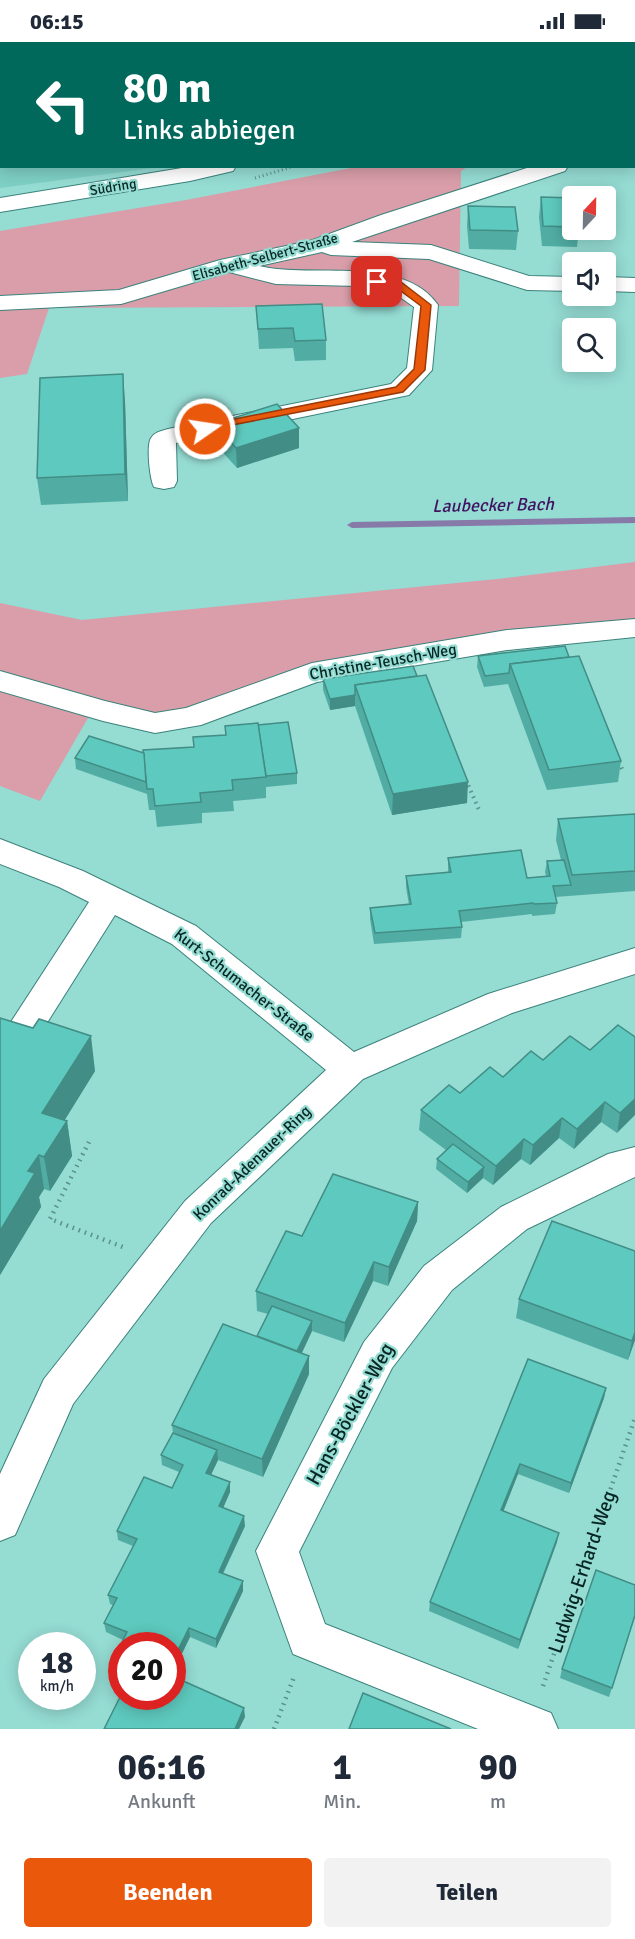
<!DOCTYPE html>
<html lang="de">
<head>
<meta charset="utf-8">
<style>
  :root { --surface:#fff; --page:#f2f2f3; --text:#1f2937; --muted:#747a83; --accent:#ea580c }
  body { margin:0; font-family:Signika,sans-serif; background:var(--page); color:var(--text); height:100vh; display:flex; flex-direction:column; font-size:22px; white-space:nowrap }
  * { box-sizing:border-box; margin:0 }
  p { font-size:20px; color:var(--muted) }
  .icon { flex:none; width:33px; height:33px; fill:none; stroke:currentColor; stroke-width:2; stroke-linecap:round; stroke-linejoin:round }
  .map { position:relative; height:1687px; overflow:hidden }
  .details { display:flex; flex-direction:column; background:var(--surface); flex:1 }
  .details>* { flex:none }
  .hud { position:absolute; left:0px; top:0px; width:636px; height:126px; box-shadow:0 3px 15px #0003; background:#00695c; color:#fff; overflow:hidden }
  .needle { width:39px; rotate:22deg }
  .tools { position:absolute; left:562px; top:144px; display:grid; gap:12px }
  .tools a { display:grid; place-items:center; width:54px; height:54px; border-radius:6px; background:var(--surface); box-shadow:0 3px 15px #0003; font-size:30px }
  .speed { position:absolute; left:18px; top:1590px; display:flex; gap:12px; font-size:30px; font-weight:700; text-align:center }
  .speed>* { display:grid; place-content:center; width:78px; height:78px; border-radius:50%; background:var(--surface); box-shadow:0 3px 15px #0003; line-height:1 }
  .speed small { font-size:15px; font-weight:400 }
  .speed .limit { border:9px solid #d22; background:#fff; color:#111 }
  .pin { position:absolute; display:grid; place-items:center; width:51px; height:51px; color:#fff; margin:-26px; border-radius:12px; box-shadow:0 3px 9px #0006 }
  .me { position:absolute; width:66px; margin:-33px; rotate:77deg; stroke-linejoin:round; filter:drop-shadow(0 0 4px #0008) }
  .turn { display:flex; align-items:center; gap:21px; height:126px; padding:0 24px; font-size:27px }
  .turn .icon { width:78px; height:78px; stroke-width:2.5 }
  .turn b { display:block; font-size:42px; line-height:51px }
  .eta { display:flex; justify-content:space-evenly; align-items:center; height:102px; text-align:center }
  .eta b { font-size:36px; font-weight:800; line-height:42px }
  .primary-button { display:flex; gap:12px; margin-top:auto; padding:12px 24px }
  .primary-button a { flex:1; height:69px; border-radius:6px; background:var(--accent); color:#fff; font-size:24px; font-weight:800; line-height:69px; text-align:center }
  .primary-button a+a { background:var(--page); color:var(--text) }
  .status { display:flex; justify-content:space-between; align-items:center; height:42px; padding:0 30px; background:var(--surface); direction:ltr }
  .status svg { height:16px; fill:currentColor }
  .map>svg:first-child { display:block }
  .built { fill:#7ecfc5 }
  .green { fill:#d99ea9 }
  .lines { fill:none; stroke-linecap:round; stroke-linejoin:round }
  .stream { fill:#877aa9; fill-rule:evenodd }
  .minor-casing { stroke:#3b827b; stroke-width:2 }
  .path-far2 { stroke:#5a908a; stroke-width:3; stroke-dasharray:1 3; stroke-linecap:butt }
  .path-far1 { stroke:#5a908a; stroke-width:4; stroke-dasharray:1.5 4.5; stroke-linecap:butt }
  .path { stroke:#5a908a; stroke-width:4.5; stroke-dasharray:1.5 5; stroke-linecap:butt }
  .minor { fill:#fff; fill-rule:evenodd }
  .wall { fill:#51ada3 }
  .shaded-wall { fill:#428d85 }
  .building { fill:#5ec9be; stroke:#428d85; stroke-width:1.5 }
  .route { fill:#ea580c; stroke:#983908; stroke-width:1.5 }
  .labels { text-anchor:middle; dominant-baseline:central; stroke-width:4.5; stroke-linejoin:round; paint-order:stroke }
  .far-street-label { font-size:14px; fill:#082724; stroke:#95dcd3 }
  .street-label { font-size:16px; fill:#082724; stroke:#95dcd3 }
  .water-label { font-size:18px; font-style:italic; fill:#401362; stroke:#95dcd3 }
  .near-street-label { font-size:20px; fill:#082724; stroke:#95dcd3 }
</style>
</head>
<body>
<div class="status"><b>06:15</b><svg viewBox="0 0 49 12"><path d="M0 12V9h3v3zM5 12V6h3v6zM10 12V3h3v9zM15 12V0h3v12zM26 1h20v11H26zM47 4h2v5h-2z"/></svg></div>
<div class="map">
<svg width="635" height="1687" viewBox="0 0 635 1687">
  <rect width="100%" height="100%" fill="#95dcd3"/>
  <!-- built -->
  <polygon class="built" points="0,0 296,0 2,2 2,124 160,125 0,146"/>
  <!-- green -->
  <g class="green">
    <polygon points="356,125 467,125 461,129 459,264 49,266 27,332 0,336 0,189 186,158"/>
    <polygon points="635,520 635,592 298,630 173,674 88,676 40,759 0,744 0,561 82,578 497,537"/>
  </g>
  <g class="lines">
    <!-- stream -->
    <polygon class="stream" points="635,475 635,481 352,486 347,483 352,480"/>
    <!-- minor casing -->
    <g class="minor-casing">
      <g id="minor">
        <rect x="274" y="0" width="20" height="2"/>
        <polygon points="621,0 635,0 635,7 634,2 620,2"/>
        <rect x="634" y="93" width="1" height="14"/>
        <rect x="0" y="100" width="2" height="14"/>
        <polygon points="194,124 236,124 233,129 190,139 0,170 0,156"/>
        <path d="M533,124H568L565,129L352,200L431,203L529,234L573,235V249L527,248L429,217L331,213L322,210L259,224C312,237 403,212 438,263L432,328L409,353L176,401L177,439L174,445L164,447L154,445C150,438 146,404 151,396C155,390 161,389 168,387L391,342L407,326L414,265L390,248L358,244L276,242L229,230L121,262L0,268V254L119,248L220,218L310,199L381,173Z"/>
        <polygon points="606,235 635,236 635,250 606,249"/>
        <polygon points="635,577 635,595 507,608 317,640 201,683 155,691 103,679 0,649 0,629 105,659 155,671 186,666 312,621 507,588"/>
        <polygon points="0,797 83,829 196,884 354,1010 488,952 635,906 635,932 512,971 363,1037 211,1181 73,1362 15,1493 0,1499 0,1432 44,1337 185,1159 326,1028 172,902 115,873 33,1003 21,1007 9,1003 3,993 9,983 89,860 59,845 0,822"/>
        <polygon points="635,1105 635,1135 527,1187 452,1248 392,1326 299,1510 325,1582 551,1671 558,1687 478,1687 293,1612 256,1509 364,1300 424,1224 501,1165 608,1112"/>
      </g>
    </g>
    <!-- path-far2 -->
    <polyline class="path-far2" points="255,136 295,124"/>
    <!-- path-far1 -->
    <g class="path-far1">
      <polyline points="619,720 623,729"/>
      <polyline points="466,738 480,770"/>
    </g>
    <!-- path -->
    <g class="path">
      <polyline points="89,1100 50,1177 123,1205"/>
      <polyline points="543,1644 635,1376"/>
      <polyline points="274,1687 294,1635"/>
    </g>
    <!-- minor -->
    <use href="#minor" class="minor"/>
  </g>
  <!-- wall -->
  <g class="wall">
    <polygon points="0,0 278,0 277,2 2,2 1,69 0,73"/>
    <rect x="344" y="0" width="123" height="2"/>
    <polygon points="541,155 573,156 573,188 579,188 577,205 542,204 539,175"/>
    <polygon points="468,164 518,189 516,208 469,207 467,184"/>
    <polygon points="256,264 326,298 326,318 295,319 293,306 259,307"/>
    <polygon points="125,359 128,459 41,463 37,436"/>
    <polygon points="214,382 299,406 237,426 215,402"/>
    <polygon points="478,614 569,615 621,719 618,740 547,748 508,642 484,645 477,625"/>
    <polygon points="413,624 467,761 392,773 355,664 330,668 323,648 323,637"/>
    <polygon points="258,683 297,731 297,742 266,745 266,756 233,759 234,769 202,771 202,781 157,785 155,768 149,768 147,752 76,727 75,716 144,711 194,705 225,693 225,684"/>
    <polygon points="635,772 635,849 555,855 557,861 555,872 532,874 532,872 461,880 462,885 461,896 374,902 370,877 370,866 409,863 406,845 406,834 448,831 448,816 527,836 546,834 545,830 547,819 561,818 556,798 558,777"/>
    <polygon points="0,976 95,1029 64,1079 67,1079 72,1114 50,1149 44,1147 39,1155 41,1165 0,1233"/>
    <polygon points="635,995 617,1091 601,1080 574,1107 559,1096 530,1123 521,1117 493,1143 483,1136 467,1151 436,1127 437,1117 446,1108 419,1088 421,1068 460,1051 503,1035 543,1018 590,1008"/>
    <polygon points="418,1160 417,1179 388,1244 373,1239 344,1300 312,1289 302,1311 309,1314 309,1332 263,1435 218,1418 211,1433 230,1450 223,1466 245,1484 223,1532 243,1539 243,1549 216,1606 190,1595 172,1632 172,1604 122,1604 122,1621 119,1619 117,1610 123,1598 106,1590 104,1581 113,1563 110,1562 108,1553 133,1504 118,1498 117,1489 172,1446 179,1430 162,1423 161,1413 173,1391 172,1383 257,1294 268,1272 257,1269 256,1249 302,1194"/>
    <polygon points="519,1257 635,1298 628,1318 516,1276"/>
    <polygon points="528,1317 606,1346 604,1356 569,1451 518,1432 503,1469 557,1500 518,1607 429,1569 430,1560"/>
    <polygon points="635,1575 609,1655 560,1636 562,1627"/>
  </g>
  <!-- shaded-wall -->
  <g class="shaded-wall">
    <polygon points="0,43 2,56 2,68 0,73"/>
    <polygon points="123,332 125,359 128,459 125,432"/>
    <polygon points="299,386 299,406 237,426 236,406"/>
    <polygon points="355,653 355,664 330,668 330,657"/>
    <polygon points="468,740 467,761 392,773 393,752"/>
    <polygon points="91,994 95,1029 48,1105 42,1071"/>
    <polygon points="635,1057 635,1073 617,1091 620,1071"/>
    <polygon points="605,1060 601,1080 574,1107 577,1087"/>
    <polygon points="562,1076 559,1096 530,1123 533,1103"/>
    <polygon points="67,1079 72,1114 50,1149 44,1115"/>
    <polygon points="524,1097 521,1117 493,1143 496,1124"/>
    <polygon points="39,1113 44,1147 39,1155 41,1165 0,1233 0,1189 28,1129"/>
    <polygon points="484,1125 483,1136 467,1151 468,1140"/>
    <polygon points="418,1160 417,1179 388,1244 389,1225"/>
    <polygon points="374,1220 373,1239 344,1300 345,1281"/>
    <polygon points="312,1279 312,1289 294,1327 294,1317"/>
    <polygon points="635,1290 635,1298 628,1318 632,1299"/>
    <polygon points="309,1314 309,1332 263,1435 262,1417"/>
    <polygon points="606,1346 604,1356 569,1451 571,1441"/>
    <polygon points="217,1408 218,1418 207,1441 206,1431"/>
    <polygon points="520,1422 518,1432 500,1478 501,1468"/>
    <polygon points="230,1440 230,1450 220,1473 219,1464"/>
    <polygon points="244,1474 245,1484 219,1539 219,1530"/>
    <polygon points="559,1491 557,1500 518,1607 520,1598"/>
    <polygon points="243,1539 243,1549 216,1606 216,1597"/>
    <polygon points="189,1586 190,1595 172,1632 172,1620"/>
    <polygon points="244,1666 245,1675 239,1687 235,1687"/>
  </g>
  <!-- building -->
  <g class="building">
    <polygon points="0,0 275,0 275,2 2,2 2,36 0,36"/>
    <polygon points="541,155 573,156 573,185 543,184"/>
    <polygon points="468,164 515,165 518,189 470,188"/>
    <polygon points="322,262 326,298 295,299 293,286 258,287 256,264"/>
    <polygon points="123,332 125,432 37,436 40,336"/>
    <polygon points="277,362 299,386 236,406 214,382"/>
    <polygon points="565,604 569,615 510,622 509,631 485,634 478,614"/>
    <polygon points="579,614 621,719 549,728 510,622"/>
    <polygon points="413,624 417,634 355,643 355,653 330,657 323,637"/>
    <polygon points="426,633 468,740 393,752 355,643"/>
    <polygon points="288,680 297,731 266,734 258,683"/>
    <polygon points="258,681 266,735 232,738 233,748 200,751 201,760 155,764 153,747 147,747 143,708 194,705 193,695 226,693 225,684"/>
    <polygon points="89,694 144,711 146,740 75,716"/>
    <polygon points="635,772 635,829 572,833 558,777"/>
    <polygon points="521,808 527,836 550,834 547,819 564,818 571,843 553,844 557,861 534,862 533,861 459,869 462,885 375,891 370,866 411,862 406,834 451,830 448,816"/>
    <polygon points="0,976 33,986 39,977 91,994 42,1071 67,1079 44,1115 39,1113 28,1129 35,1131 0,1189"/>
    <polygon points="618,983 635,995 635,1057 620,1071 605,1060 577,1087 562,1076 533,1103 524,1097 496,1124 421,1068 449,1043 460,1051 490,1025 503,1035 531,1009 543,1018 570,994 590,1008"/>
    <polygon points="453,1102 484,1125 468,1140 437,1117"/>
    <polygon points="333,1132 418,1160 389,1225 374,1220 345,1281 256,1249 286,1189 302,1194"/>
    <polygon points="552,1179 635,1209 635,1290 632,1299 519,1257"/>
    <polygon points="272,1264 312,1279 297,1309 257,1294"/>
    <polygon points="223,1282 309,1314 262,1417 172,1383"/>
    <polygon points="528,1317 606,1346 571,1441 520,1422 501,1468 559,1491 520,1598 430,1560"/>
    <polygon points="173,1391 217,1408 206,1431 230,1440 219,1464 244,1474 219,1530 243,1539 216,1597 189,1586 172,1620 172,1604 122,1604 122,1612 117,1610 127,1590 104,1581 117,1556 108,1553 137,1497 117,1489 144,1435 172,1446 183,1423 161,1413"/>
    <polygon points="596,1528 635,1543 635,1573 612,1646 562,1627"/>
    <polygon points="172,1634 244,1666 235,1687 104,1687 122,1651 122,1654 172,1654"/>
    <polygon points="363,1651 451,1687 349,1687"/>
  </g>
  <!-- route -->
  <polygon class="route" points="374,237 401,240 431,263 425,328 403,350 201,389 201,384 205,383 396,345 414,327 421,264 394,244 374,242"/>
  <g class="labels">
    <!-- far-street labels -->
    <g class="far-street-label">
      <text transform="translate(113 145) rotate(-9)">Südring</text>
      <text transform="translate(265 215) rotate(-15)">Elisabeth-Selbert-Straße</text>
    </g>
    <!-- street labels -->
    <g class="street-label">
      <text transform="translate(383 620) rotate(-10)">Christine-Teusch-Weg</text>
      <text transform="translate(244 943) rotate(38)">Kurt-Schumacher-Straße</text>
      <text transform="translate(252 1121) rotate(-44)">Konrad-Adenauer-Ring</text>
    </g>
    <!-- water labels -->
    <g class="water-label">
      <text transform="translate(493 463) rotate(-1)">Laubecker Bach</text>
    </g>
    <!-- near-street labels -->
    <g class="near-street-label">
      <text transform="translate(350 1372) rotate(-61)">Hans-Böckler-Weg</text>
      <text transform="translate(582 1530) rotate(-71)">Ludwig-Erhard-Weg</text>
    </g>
  </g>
</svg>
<div class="tools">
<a><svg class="needle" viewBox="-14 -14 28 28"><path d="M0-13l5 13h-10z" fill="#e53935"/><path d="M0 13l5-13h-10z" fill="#747a83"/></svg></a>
<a><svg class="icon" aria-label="sound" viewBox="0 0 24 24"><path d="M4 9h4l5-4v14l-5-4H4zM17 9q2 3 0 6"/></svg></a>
<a><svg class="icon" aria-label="search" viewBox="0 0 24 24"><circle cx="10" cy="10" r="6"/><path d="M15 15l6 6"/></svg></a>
</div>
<div class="speed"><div>18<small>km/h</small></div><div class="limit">20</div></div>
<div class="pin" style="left:377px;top:240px;background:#d93025"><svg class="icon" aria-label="arrive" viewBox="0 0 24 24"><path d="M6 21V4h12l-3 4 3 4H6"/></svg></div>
<svg class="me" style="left:205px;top:387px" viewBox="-20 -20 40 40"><circle r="17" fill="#ea580c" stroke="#fff" stroke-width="3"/><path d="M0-11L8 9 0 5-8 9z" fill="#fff"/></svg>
<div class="hud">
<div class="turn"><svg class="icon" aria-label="left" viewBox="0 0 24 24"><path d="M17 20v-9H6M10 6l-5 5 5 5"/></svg><div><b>80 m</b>Links abbiegen</div></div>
</div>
</div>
<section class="details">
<div class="eta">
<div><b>06:16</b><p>Ankunft</p></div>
<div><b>1</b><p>Min.</p></div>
<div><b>90</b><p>m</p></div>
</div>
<div class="primary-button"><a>Beenden</a><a>Teilen</a></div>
</section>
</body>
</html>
